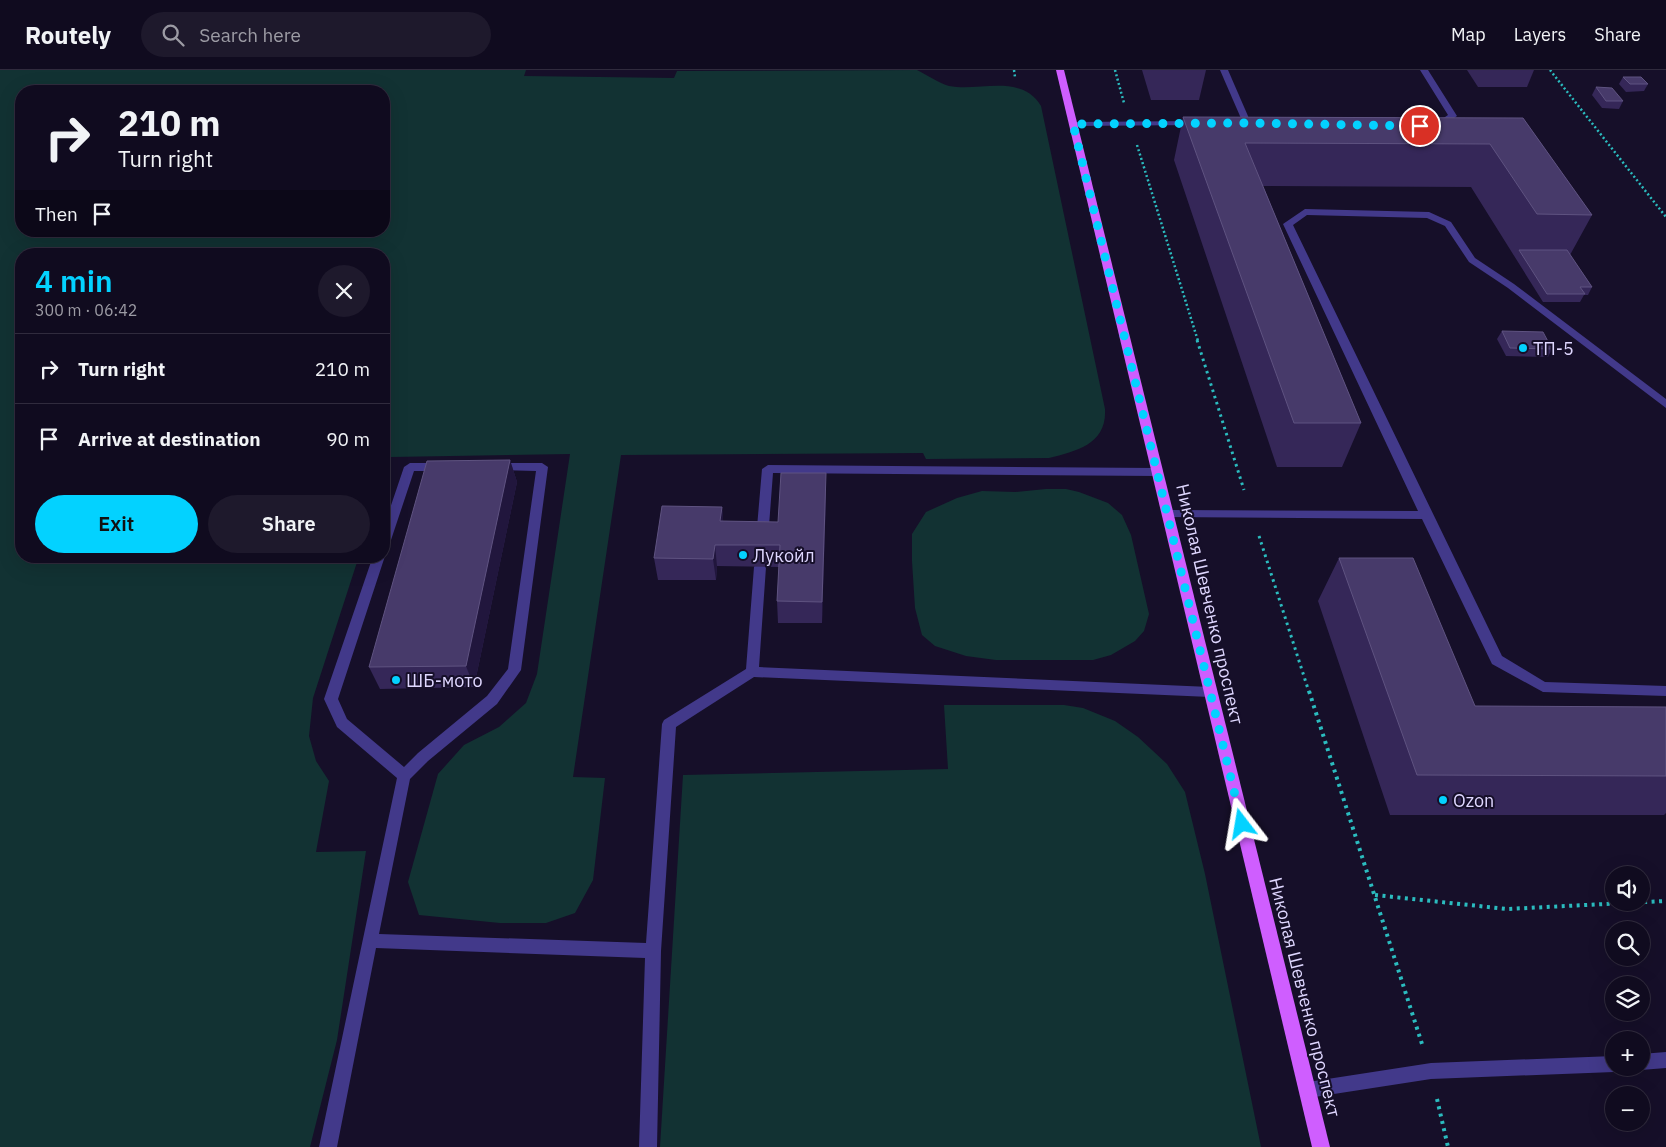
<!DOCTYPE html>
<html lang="en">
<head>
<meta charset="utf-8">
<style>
  :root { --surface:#100b1f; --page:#1e192c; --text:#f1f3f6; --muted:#9c9ba4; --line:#302b3d; --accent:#03d2ff }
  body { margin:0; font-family:"IBM Plex Sans",sans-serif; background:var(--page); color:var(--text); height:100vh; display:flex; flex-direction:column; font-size:19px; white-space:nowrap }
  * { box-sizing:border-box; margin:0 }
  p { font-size:16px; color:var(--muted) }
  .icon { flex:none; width:28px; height:28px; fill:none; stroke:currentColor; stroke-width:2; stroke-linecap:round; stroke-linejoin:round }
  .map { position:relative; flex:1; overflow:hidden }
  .sheet { position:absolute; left:15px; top:178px; width:375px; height:315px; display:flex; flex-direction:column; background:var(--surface); border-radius:20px; box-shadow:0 5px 20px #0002,0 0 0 1px var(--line) }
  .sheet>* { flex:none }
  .guide { position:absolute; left:15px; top:15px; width:375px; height:152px; border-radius:20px; box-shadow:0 5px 20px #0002,0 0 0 1px var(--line); background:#100b1f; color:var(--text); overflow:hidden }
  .tools { position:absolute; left:1605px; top:796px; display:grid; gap:10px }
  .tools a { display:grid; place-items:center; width:45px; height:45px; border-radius:50%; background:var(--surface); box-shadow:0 5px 20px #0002,0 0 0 1px var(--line); font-size:25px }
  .pin { position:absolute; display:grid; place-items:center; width:42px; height:42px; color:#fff; margin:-21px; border:2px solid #fff; border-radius:50%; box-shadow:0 1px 5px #0007 }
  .me { position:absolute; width:55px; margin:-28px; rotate:346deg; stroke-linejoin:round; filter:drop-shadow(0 0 4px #0008) }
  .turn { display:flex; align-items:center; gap:18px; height:105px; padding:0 20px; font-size:22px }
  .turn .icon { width:65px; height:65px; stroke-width:2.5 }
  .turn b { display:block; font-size:35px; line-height:42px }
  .then { display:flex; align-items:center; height:48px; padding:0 20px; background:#0003; gap:10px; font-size:19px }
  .round { display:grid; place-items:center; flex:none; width:52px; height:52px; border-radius:26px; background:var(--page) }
  .head { display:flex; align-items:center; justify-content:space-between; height:85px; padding:0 20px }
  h1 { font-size:30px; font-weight:600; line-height:38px; color:var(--accent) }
  .cta { display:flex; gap:10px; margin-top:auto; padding:10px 20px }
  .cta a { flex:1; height:58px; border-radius:30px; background:var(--accent); color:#111; font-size:20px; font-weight:600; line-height:58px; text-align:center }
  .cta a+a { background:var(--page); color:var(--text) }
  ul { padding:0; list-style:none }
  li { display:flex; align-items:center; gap:15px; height:70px; padding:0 20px; border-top:1px solid var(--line) }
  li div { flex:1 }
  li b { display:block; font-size:19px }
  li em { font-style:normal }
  header { display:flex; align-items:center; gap:30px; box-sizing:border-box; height:70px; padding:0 25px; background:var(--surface); border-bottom:1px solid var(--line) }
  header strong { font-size:24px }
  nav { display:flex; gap:28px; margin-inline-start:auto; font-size:18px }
  .search { width:350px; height:45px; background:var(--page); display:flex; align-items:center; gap:12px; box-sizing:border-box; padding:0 18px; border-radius:28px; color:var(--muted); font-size:19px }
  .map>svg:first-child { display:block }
  .green { fill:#123233; fill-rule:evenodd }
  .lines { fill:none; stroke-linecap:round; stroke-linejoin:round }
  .path-far2 { stroke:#2bbcbf; stroke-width:2.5; stroke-dasharray:2 2.5; stroke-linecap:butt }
  .path-far1 { stroke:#2bbcbf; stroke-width:3; stroke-dasharray:2.5 4; stroke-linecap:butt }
  .path { stroke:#2bbcbf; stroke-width:4; stroke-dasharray:3 4.5; stroke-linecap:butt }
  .minor { fill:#42398a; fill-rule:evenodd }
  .major { fill:#cf5eff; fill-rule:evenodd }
  .wall { fill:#352758 }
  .shaded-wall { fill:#21163d }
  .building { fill:#473a6a; stroke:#5f5381 }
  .route { stroke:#03d2ff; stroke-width:9; stroke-dasharray:0 16.2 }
  .poi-dot { fill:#03d2ff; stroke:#160f29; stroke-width:2 }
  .labels { text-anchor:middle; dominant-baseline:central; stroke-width:4; stroke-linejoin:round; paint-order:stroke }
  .poi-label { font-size:18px; fill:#dfd7ff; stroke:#160f29; text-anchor:start }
  .street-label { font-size:18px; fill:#dfd7ff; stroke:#160f29 }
</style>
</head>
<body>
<header>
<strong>Routely</strong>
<div class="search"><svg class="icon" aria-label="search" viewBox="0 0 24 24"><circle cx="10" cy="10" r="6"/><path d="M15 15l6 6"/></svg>Search here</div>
<nav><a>Map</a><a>Layers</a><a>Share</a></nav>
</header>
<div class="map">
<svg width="1666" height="1077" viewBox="0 0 1666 1077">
  <rect width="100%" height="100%" fill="#160f29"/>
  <!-- green -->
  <g class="green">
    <path d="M0,0H526L524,6L674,8L677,1L917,0C927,5 939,13 949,16C979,22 1022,3 1041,36L1105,339C1107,374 1077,381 1049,388L926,389L923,383L621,385L573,707L605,708L593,810L575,843L546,853H500L419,845L408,812L438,704L464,675L499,657L526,633L537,604L570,384L391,387L384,410V184H21V486H359L313,628L309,666L316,691L329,711L316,782L366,781L337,970L310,1077H0ZM21,21H384V161H21Z"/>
    <polygon points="1046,419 1066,419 1079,422 1108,433 1122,445 1131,465 1149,544 1144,561 1135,571 1111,585 1093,590 996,590 966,586 935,576 922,565 915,538 912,491 912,464 926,442 957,428 982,421 1015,422"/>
    <polygon points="944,635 1064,635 1083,638 1115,651 1138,667 1167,694 1185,722 1205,804 1261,1077 660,1077 683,705 948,699"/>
  </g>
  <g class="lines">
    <!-- path-far2 -->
    <g class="path-far2">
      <polyline points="1014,0 1015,7"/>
      <polyline points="1115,0 1124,33"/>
      <polyline points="1550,0 1666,147"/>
      <polyline points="1137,75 1198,271"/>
    </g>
    <!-- path-far1 -->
    <g class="path-far1">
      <polyline points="1197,270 1244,420"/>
      <polyline points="1259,466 1309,622"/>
    </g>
    <!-- path -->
    <g class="path">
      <polyline points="1309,621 1422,974"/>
      <polyline points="1375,825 1507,839 1666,831"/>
      <polyline points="1437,1029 1448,1077"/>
    </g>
    <!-- minor -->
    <g class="minor">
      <polygon points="1220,0 1228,0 1251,53 1250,55 1243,53"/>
      <polygon points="1420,0 1428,0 1457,46 1439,58 1432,56 1448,45"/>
      <polygon points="1198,51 1201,51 1201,55 1073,56 1069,54 1073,52"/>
      <polygon points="1305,139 1429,142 1451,152 1475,188 1514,214 1666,329 1666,338 1508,218 1469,192 1445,156 1427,148 1307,145 1293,155 1502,586 1545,612 1666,616 1666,626 1543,622 1492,594 1422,449 1164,447 1162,444 1164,441 1168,440 1418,441 1283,154"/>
      <polygon points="410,393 442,393 448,397 442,401 414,401 390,473 388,476 384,477 384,456 404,397"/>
      <polygon points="497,393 542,393 548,397 521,600 497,634 428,691 410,709 379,864 646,873 662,654 664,650 746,599 754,497 756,494 764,494 766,497 759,597 1210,617 1215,618 1217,622 1215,626 1210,627 754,607 676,657 661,881 657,1077 639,1077 645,888 376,878 337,1077 319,1077 397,708 337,657 324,629 373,486 384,486 384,484 385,486 338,629 347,649 404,697 418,683 487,626 508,599 536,401 493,400 491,397 493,394"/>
      <polygon points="768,395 1157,398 1163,402 1157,406 773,403 768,469 762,473 756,469 762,399"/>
      <polygon points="1666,982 1666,998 1641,1000 1635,998 1641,998 1641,984"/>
      <polygon points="1614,986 1614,998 1621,998 1614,1002 1431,1009 1308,1028 1302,1026 1300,1020 1302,1014 1308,1012 1431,993"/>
    </g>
    <!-- major -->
    <polygon class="major" points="1056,0 1064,0 1330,1077 1312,1077"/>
  </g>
  <!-- wall -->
  <g class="wall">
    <polygon points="1142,0 1206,0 1199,30 1151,30"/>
    <polygon points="1467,0 1534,0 1527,17 1478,17"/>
    <polygon points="1623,7 1648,14 1644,21 1626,22 1619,14"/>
    <polygon points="1596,17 1623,31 1619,39 1602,38 1592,25"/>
    <polygon points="1183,47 1523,48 1592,145 1570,185 1592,217 1588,225 1584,225 1580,232 1543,232 1471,117 1263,116 1361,353 1342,397 1277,397 1174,90"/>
    <polygon points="1502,261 1552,279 1548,287 1506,286 1497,269"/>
    <polygon points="510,390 517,412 474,617 380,619 369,597"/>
    <polygon points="826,425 822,553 778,553 777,531 779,497 717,496 716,510 658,510 654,488 722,437 723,451 778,452"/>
    <polygon points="1339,488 1475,636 1666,637 1666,743 1664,745 1390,745 1318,531"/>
  </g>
  <!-- shaded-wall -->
  <g class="shaded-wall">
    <polygon points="510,390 517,412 474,617 466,596"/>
    <polygon points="826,403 826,425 822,553 822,532"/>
    <polygon points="722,437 724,459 720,451"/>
    <polygon points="715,475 717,496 716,510 713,489"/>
  </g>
  <!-- building -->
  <g class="building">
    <polygon points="1623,7 1641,7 1648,14 1630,14"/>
    <polygon points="1596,17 1612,18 1623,31 1606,31"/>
    <polygon points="1183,47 1523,48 1592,145 1537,144 1490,74 1245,73 1361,353 1294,353"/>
    <polygon points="1519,180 1567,180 1592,217 1580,217 1585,224 1547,224"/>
    <polygon points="1502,261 1543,262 1552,279 1510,278"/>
    <polygon points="510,390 466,596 369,597 427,391"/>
    <polygon points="781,403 826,403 822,532 777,531 780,475 715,475 713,489 654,488 662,436 722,437 720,451 778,452"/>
    <polygon points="1339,488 1413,488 1475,636 1666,637 1666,706 1417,705"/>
  </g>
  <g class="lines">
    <!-- route -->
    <polyline class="route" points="1242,754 1073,54 1247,53 1420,56"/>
  </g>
  <!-- markers -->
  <g class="poi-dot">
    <circle cx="1523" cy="278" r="5"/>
    <circle cx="743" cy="485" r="5"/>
    <circle cx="396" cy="610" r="5"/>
    <circle cx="1443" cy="730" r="5"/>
  </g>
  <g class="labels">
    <!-- poi labels -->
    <g class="poi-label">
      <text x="1533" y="278">ТП-5</text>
      <text x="753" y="485">Лукойл</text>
      <text x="406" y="610">ШБ-мото</text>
      <text x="1453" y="730">Ozon</text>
    </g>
    <!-- street labels -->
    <g class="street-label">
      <text transform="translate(1210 534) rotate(77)">Николая Шевченко проспект</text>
      <text transform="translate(1305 927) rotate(76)">Николая Шевченко проспект</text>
    </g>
  </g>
</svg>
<div class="tools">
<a><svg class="icon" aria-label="sound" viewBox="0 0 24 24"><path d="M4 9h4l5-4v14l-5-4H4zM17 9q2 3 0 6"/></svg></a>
<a><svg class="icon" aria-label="search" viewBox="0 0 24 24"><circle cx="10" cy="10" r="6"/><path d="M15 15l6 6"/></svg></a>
<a><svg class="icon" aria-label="layers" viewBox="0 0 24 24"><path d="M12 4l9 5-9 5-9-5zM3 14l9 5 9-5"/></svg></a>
<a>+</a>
<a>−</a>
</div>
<div class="pin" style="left:1420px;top:56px;background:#d93025"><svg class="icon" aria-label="arrive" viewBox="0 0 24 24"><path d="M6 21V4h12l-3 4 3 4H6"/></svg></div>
<svg class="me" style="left:1242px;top:754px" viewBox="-20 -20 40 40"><path d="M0-17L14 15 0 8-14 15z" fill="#03d2ff" stroke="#fff" stroke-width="4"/></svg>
<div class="guide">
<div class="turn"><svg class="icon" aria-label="right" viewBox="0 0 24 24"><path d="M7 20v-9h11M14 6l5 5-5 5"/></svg><div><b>210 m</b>Turn right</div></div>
<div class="then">Then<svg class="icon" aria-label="arrive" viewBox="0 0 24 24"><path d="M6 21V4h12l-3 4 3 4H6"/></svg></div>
</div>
<section class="sheet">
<div class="head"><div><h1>4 min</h1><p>300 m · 06:42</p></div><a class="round"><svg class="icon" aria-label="close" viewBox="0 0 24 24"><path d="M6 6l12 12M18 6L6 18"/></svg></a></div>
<ul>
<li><svg class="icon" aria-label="right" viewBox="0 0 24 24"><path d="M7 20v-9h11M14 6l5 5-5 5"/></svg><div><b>Turn right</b></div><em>210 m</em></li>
<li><svg class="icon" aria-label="arrive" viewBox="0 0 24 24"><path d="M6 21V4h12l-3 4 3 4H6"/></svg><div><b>Arrive at destination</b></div><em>90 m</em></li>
</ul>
<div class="cta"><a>Exit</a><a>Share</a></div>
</section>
</div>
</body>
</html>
